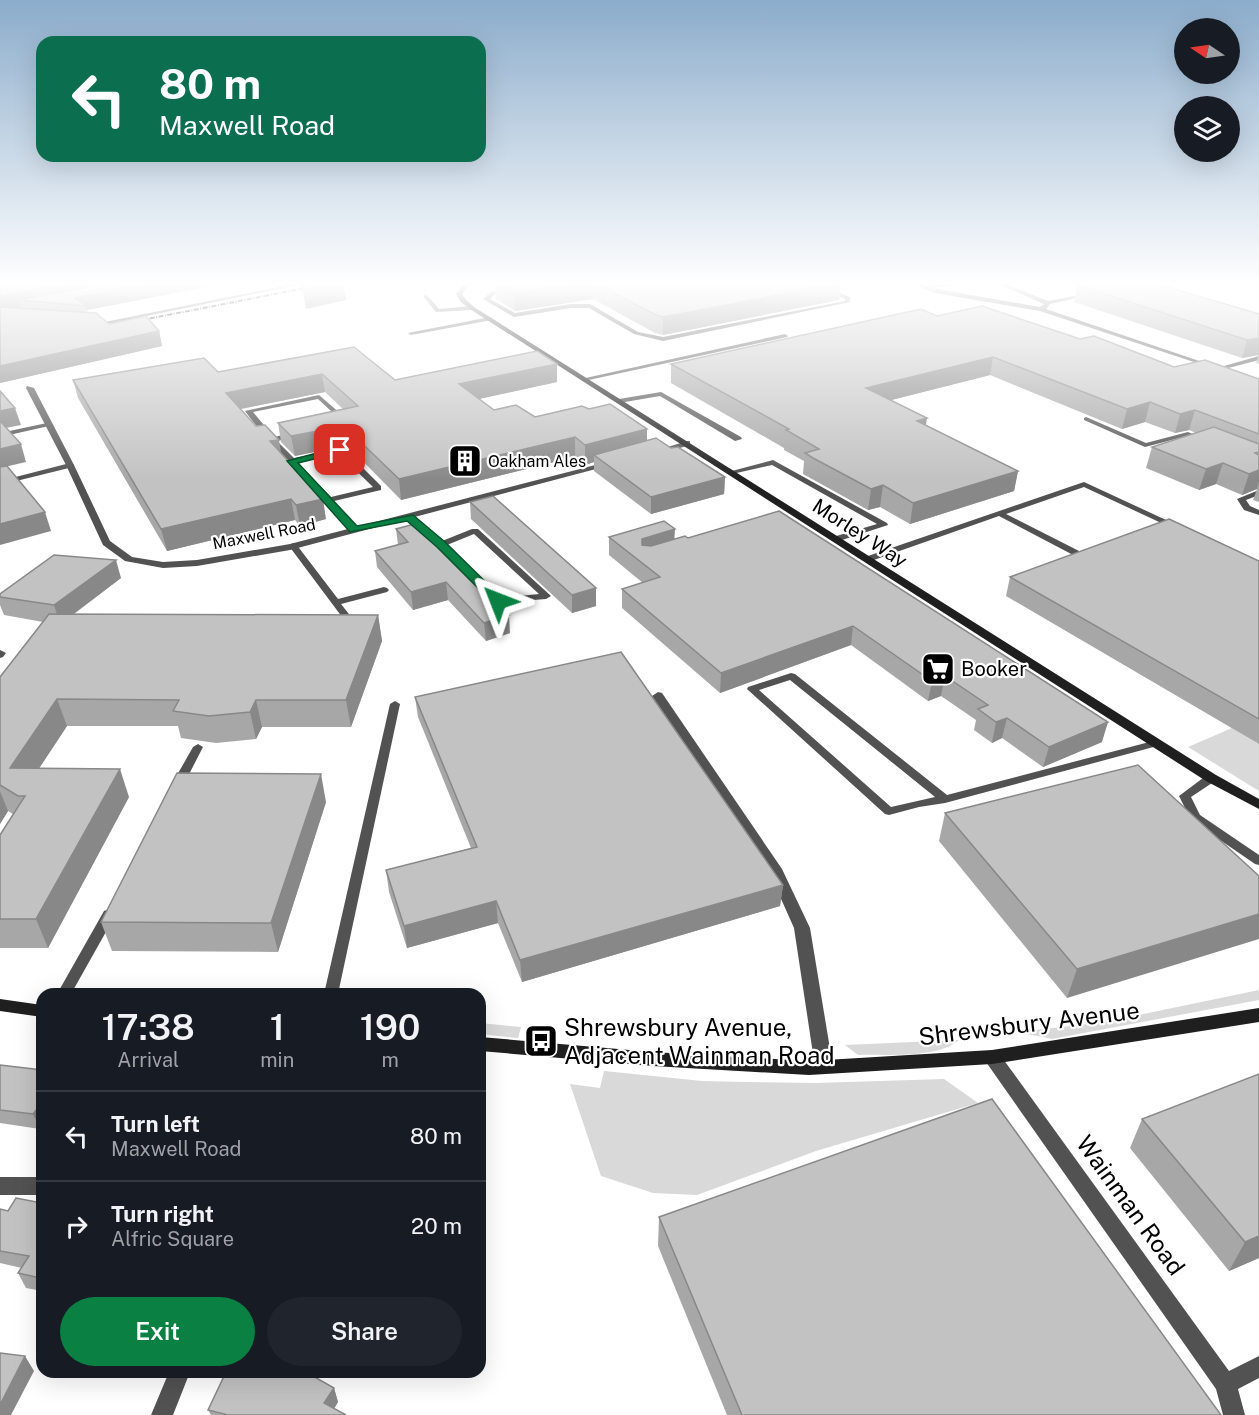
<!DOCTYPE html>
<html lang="en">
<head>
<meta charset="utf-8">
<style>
  :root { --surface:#171b24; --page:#20242c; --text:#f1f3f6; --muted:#9ea1a6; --line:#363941; --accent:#0b8043 }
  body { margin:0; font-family:"Public Sans",sans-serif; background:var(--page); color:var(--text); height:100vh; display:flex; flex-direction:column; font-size:22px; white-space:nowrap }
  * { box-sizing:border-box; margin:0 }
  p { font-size:20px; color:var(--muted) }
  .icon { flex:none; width:33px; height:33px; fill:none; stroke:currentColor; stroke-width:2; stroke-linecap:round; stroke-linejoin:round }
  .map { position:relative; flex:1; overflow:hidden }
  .details { position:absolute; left:36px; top:988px; width:450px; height:390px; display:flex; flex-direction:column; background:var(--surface); border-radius:18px; box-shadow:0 6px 24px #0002 }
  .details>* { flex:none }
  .hud { position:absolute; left:36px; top:36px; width:450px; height:126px; border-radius:18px; box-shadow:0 6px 24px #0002; background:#0b6e4f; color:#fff; overflow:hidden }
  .needle { width:39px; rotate:283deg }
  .controls { position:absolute; left:1174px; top:18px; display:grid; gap:12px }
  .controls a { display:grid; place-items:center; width:66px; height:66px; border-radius:50%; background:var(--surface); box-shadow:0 6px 24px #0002; font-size:30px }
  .pin { position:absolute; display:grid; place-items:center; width:51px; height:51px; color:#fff; margin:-26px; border-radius:12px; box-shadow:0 3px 9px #0006 }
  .me { position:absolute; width:66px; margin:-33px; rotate:315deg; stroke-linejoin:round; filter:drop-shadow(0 0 4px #0008) }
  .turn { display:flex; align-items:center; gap:21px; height:126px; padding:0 24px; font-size:27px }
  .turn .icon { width:78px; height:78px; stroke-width:2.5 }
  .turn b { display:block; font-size:42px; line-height:51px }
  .eta { display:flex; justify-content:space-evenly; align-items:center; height:102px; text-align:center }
  .eta b { font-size:36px; font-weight:600; line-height:42px }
  .button { display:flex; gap:12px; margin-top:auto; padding:12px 24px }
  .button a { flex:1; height:69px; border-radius:36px; background:var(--accent); color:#fff; font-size:24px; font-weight:600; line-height:69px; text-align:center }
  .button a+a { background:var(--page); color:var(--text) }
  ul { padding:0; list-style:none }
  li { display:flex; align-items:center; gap:18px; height:90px; padding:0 24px; border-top:2px solid var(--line) }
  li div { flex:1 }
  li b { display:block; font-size:22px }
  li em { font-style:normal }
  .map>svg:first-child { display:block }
  .green { fill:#d9d9d9 }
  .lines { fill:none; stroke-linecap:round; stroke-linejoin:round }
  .lane { fill:#525252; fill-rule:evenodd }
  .street { fill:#525252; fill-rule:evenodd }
  .secondary { fill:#1f1f1f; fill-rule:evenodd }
  .rail { stroke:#000; stroke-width:2; stroke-dasharray:5 1.5 1 1.5; stroke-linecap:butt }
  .wall { fill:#a7a7a7 }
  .shaded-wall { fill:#888 }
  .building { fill:#c2c2c2; stroke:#888; stroke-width:1.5 }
  .route { fill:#0b8043; stroke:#07532c; stroke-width:1.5 }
  .labels { text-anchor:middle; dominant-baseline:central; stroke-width:4.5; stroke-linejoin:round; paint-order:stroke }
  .far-poi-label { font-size:16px; fill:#000; stroke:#fff; text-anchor:start }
  .far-street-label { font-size:16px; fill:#000; stroke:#fff }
  .street-label { font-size:20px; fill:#000; stroke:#fff }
  .poi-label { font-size:20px; fill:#000; stroke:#fff; text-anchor:start }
  .near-street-label { font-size:24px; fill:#000; stroke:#fff }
  .near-poi-label { font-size:24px; fill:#000; stroke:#fff; text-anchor:start }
</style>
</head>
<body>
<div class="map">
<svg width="1259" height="1415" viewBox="0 0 1259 1415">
  <rect width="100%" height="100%" fill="#fff"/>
  <!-- green -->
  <g class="green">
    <polygon points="1232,728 1259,744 1259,791 1188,747"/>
    <polygon points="1259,990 1259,1000 1052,1039 1027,1034 1035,1030 1105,1022"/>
    <polygon points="480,1023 521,1027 518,1038 480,1034"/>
    <path d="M959,1040C938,1059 886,1054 858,1055L845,1045Z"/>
    <polygon points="604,1071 702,1081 745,1082 816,1083 944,1079 978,1103 816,1151 697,1195 653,1193 601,1176 570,1084 600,1088"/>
  </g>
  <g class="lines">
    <!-- lane -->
    <g class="lane">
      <polygon points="303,282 312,282 93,327 90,325"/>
      <polygon points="806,282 812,282 850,297 850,302 663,341 634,334 589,308 571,308 514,317 483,299 491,292 511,289 511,291 495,294 490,299 515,313 571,304 590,304 638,332 663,337 845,301 845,299"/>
      <polygon points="908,282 915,282 927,286 960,282 958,284 932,288 1040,307 1044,304 994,282 1001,282 1048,301 1090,293 1090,295 1050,304 1046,309 1211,365 1206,366 1040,311 935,293"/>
      <polygon points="426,294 439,309 472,306 475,308 472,310 436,312 423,296"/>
      <polygon points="490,317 493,319 492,320 411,335 408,333"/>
      <polygon points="785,334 788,336 787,337 584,381 581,379"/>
      <polygon points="1259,356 1259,360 1213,372 1210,370"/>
      <polygon points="661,392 741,437 742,439 735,441 660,396 619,403 616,401 619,399"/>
      <path d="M319,395L350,422V424L277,441L294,458L343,448L381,486V490L334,501L357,528V532H351C317,490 277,454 245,411ZM318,399L343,422L274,437L253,412ZM338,453L373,487L331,497L297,462Z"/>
      <polygon points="1086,417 1146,443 1188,432 1204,439 1200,441 1187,436 1145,447 1084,420 1084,418"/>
      <polygon points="47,423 51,425 49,426 0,437 0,433"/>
      <polygon points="773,460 887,523 888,525 839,541 833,541 833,537 877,524 772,465 732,474 728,472"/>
      <polygon points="70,463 74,465 73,467 0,485 0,481"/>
      <polygon points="1084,482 1179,526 1178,528 1172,528 1084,487 1006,514 1083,553 1083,557 1077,557 999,516 871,561 868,562 864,559 865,557"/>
      <polygon points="1259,490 1259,495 1246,500 1250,506 1259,510 1259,515 1244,510 1237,499"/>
      <path d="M406,516H412L442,541L472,529H478L551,596L546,599L495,603L438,546L406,520ZM474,534L539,594L500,598L447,545Z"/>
      <polygon points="293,543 296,544 338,599 384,587 387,588 389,590 387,592 341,604 359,627 357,629 351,629 289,546"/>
      <polygon points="0,650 6,653 3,657 0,658"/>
      <path d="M791,673L795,674L947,795L1157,740L1162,743L1161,745L945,803L919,807L889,815L885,814L747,689L748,687ZM790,680L935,797L891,807L759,690Z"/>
      <polygon points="395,701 400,704 338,994 324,994 390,704"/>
      <polygon points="198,744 203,747 184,784 178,788 174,787 172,784 193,747"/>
      <polygon points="1211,774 1217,778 1215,781 1191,797 1200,815 1259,855 1259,865 1255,864 1191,820 1179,796 1207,775"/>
      <polygon points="109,909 114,911 116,914 71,994 57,994 104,911"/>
    </g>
    <!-- street -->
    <g class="street">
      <polygon points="27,386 34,388 74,465 110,541 132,557 163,562 197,560 290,544 607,462 611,465 290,550 197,566 163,568 125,561 103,545 66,465 26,388"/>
      <polygon points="687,441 690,441 690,445 656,455 652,452"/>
      <polygon points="658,692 662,693 782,869 810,928 833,1067 830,1072 824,1074 818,1072 815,1067 794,928 770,874 652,696"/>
      <polygon points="992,1050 998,1052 1229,1371 1259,1356 1259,1378 1238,1389 1245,1415 1223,1415 1216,1389 986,1062 984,1057 986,1052"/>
      <rect x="0" y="1177" width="42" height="18"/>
      <polygon points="169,1372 190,1372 173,1415 151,1415"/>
    </g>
    <!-- secondary -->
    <g class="secondary">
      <polygon points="465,282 471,282 462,294 466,300 474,307 1216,775 1259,799 1259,809 1206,781 470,309 461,302 456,294"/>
      <polygon points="0,999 42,1005 42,1017 0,1011"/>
      <polygon points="1259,1008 1259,1022 992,1064 809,1075 653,1066 480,1051 480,1037 653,1052 809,1061 992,1050"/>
    </g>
    <!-- rail -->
    <polyline class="rail" points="132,322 336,282"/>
  </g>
  <!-- wall -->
  <g class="wall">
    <polygon points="0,282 231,282 87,310 88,313 109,324 159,331 162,346 0,383"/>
    <polygon points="495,282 500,282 841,283 839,300 663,335 655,333 593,299 515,311 496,299"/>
    <polygon points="1077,285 1259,314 1259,364 1256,363 1259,355 1242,358 1074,302"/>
    <polygon points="937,316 1080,339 1174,367 1259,379 1259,502 1253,500 1257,489 1242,495 1216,484 1199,490 1146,468 1152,447 1196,433 1189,430 1175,433 1145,422 1122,429 990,375 891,400 926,425 1018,471 1014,491 910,524 880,507 868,510 803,474 804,461 784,450 784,448 671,383 671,364"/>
    <polygon points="354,347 395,380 557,382 478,399 494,410 535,417 589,409 647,429 647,441 671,448 725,477 724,494 651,514 594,471 594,462 585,465 575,457 401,500 347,445 295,456 281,442 278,423 343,409 325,392 241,409 281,454 326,519 300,526 295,520 167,551 78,398 73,380 218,372"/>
    <polygon points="470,502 596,588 596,606 572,613 471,519"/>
    <polygon points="396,529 510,633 486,641 448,600 413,610 377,567 375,551 398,545"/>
    <polygon points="609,537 674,539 688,538 1102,742 1043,767 1002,738 992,743 974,730 976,720 941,696 928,701 851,645 720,693 622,608 622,589 643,583 609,555"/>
    <polygon points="1259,561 1259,744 1006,596 1010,577"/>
    <polygon points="121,578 74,614 378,615 382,641 351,727 262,727 256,739 216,743 181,738 178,726 67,726 39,768 129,797 48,948 0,948 0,835 13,814 8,811 0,824 0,677 43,622 4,615 0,605 0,594"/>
    <polygon points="415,697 783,885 780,906 522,982 498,923 407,948 389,892 386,870 471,848 418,717"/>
    <polygon points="326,802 278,952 112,951 101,922"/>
    <polygon points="945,813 1259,876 1067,998 939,841"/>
    <polygon points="0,1065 42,1070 42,1127 40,1129 0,1123"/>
    <polygon points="1142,1119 1259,1258 1229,1271 1130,1148"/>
    <polygon points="42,1203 42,1291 26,1288 18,1273 22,1268 0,1263 0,1209 8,1211"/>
    <polygon points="659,1217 1221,1415 727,1415 658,1246"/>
    <polygon points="334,1388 338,1402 334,1409 346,1415 211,1415 208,1410"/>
  </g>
  <!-- shaded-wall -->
  <g class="shaded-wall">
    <polygon points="79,282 156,282 19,300 21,307 0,311 0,296"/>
    <polygon points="158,282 231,282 87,310 86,306 75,298"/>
    <polygon points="592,282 593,299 515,311 514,293"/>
    <polygon points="343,283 346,300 306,309 303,291"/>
    <polygon points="841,283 839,300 663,335 663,317"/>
    <polygon points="159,331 162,346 0,383 0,366"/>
    <polygon points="1259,338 1259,355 1242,358 1247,340"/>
    <polygon points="993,357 990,375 864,407 866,388"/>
    <polygon points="557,364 557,382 461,403 459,384"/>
    <polygon points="322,374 325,392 230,411 226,393"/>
    <polygon points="1150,402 1145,422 1122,429 1127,409"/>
    <polygon points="15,408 21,425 0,429 0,411"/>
    <polygon points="1195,410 1189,430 1175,433 1180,414"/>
    <polygon points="927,418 924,438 917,421"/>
    <polygon points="344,426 347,445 295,456 291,436"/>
    <polygon points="647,429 647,448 594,455 594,462 585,465 585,445"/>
    <polygon points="575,437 575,457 401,500 399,479"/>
    <polygon points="279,440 282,459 270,441"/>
    <polygon points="21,444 26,462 4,467 0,479 0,449"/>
    <polygon points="1223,463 1216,484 1199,490 1206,469"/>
    <polygon points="1259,470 1259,483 1257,489 1242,495 1249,474"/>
    <polygon points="1018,471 1014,491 910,524 913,503"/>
    <polygon points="725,477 724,494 651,514 651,497"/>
    <polygon points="883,485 880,507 868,510 871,489"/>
    <polygon points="291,499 295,520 167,551 161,529"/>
    <polygon points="323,499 326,519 300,526 296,505"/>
    <polygon points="45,512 51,531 0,545 0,524"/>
    <polygon points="675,529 674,546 642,557 642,539"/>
    <polygon points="116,560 121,578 60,624 54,605"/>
    <polygon points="446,582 448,600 413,610 411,592"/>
    <polygon points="596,588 596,606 572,613 572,595"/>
    <polygon points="378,615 382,641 351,727 346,700"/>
    <polygon points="509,615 510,633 486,641 484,623"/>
    <polygon points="853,626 851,645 720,693 721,673"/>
    <polygon points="945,676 941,696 928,701 932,681"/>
    <polygon points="57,699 67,726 21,796 10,768"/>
    <polygon points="256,700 262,727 256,739 250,712"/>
    <polygon points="1007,718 1002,738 992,743 996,722"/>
    <polygon points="1108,722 1102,742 1043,767 1049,747"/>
    <polygon points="120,769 129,797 48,948 36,919"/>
    <polygon points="321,774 326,802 278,952 271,923"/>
    <polygon points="0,791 8,811 0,824"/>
    <polygon points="783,885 780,906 522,982 520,960"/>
    <polygon points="496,901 498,923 407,948 404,926"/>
    <polygon points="1259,914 1259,939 1067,998 1077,969"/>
    <polygon points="36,1110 42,1122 42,1127 40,1129 33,1114"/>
    <polygon points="1259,1236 1259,1258 1229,1271 1245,1242"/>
    <polygon points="25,1356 34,1371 11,1415 0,1415 0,1405"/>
    <polygon points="334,1388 338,1402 330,1415 324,1403"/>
  </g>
  <!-- building -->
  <g class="building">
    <polygon points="0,282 79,282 0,296"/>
    <polygon points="116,282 158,282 75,298 86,306 19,300"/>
    <polygon points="301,282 341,282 343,283 303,291"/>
    <polygon points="495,282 838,282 841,283 663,317 656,315 592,282 514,293"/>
    <polygon points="1094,282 1151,282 1259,314 1259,338 1247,340 1077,285"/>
    <polygon points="982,306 1080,339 1094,336 1174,367 1205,360 1259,379 1259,434 1195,410 1180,414 1150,402 1127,409 993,357 866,388 927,418 917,421 1018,471 913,503 883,485 871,489 813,458 805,453 819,449 786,430 789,429 671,364 921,309 937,316"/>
    <polygon points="0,307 96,313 109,324 146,316 159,331 0,366"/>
    <polygon points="354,347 395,380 537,351 557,364 459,384 494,410 516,405 535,417 582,406 589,409 610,404 647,429 585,445 575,437 399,479 344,426 291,436 278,423 358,406 322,374 226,393 256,426 265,425 279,440 270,441 323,499 296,505 291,499 161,529 73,380 204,358 218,372"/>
    <polygon points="0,391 15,408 0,411"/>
    <polygon points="0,421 21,444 0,449"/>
    <polygon points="1214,427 1259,444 1259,452 1255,453 1259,455 1259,470 1249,474 1223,463 1206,469 1152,447"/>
    <polygon points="656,438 671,448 678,447 725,477 651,497 594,455"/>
    <polygon points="7,466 45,512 0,524 0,467"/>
    <polygon points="493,496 596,588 572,595 470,502"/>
    <polygon points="779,511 1108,722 1049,747 1007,718 996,722 978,709 988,705 945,676 932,681 853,626 721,673 622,589 660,577 609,537 664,521 675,529 642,539 642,545 651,546 685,536 688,538"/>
    <polygon points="1169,519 1259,561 1259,719 1010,577"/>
    <polygon points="418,523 509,615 484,623 446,582 411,592 375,551 408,542 396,529"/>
    <polygon points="54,555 116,560 54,605 0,597 0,594"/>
    <polygon points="49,614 378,615 346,700 256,700 250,712 209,716 173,711 179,700 57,699 10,768 120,769 36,919 0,919 0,835 25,796 18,796 0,785 0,677"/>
    <polygon points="621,652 783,885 520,960 496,901 404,926 386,870 477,847 415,697"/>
    <polygon points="1138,765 1259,876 1259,914 1077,969 945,813"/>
    <polygon points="177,773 321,774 271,923 101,922"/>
    <polygon points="0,1065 42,1070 42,1110 36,1110 33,1114 0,1110"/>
    <polygon points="1259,1074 1259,1236 1245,1242 1142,1119"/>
    <polygon points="992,1099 1221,1415 742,1415 659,1217"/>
    <polygon points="16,1198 42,1203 42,1275 40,1278 18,1273 29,1256 0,1251 0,1209 8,1211"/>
    <polygon points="0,1353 25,1356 0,1405"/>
    <polygon points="226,1372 282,1372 300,1376 303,1372 306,1372 334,1388 324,1403 346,1415 228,1415 208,1410"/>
  </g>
  <!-- sky -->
  <linearGradient id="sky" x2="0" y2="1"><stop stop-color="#8baccb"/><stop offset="0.59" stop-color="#fff"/><stop offset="1" stop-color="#fff" stop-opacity="0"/></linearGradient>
  <rect width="1259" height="480" fill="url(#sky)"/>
  <!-- route -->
  <polygon class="route" points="340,447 343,448 343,452 298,463 357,526 413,515 445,542 503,599 503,604 494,604 437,547 407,521 350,532 287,461"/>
  <!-- icons -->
  <defs>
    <g id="building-square" transform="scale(1.725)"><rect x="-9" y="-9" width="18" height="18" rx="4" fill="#000" stroke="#fff"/><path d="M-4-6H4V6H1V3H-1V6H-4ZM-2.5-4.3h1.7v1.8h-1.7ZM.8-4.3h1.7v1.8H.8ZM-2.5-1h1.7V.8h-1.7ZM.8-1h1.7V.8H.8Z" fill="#fff"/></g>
    <g id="supermarket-square" transform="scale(1.725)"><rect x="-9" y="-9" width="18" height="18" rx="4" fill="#000" stroke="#fff"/><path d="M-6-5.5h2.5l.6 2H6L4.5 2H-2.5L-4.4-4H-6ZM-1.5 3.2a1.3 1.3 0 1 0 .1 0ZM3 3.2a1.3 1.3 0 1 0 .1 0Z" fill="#fff"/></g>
    <g id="bus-square" transform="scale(1.725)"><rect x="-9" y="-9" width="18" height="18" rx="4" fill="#000" stroke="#fff"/><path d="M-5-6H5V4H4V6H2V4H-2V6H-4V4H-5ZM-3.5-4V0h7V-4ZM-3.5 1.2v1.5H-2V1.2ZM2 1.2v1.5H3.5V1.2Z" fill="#fff"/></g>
  </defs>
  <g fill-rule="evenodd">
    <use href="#building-square" x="465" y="461"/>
    <use href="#supermarket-square" x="938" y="669"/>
    <use href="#bus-square" x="541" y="1041"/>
  </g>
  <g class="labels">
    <!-- far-poi labels -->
    <g class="far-poi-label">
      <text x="488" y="461">Oakham Ales</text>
    </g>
    <!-- far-street labels -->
    <g class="far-street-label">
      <text transform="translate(264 534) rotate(-11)">Maxwell Road</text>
    </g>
    <!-- street labels -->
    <g class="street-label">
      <text transform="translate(860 533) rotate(33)">Morley Way</text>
    </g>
    <!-- poi labels -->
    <g class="poi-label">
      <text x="961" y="669">Booker</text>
    </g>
    <!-- near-street labels -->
    <g class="near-street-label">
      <text transform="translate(1029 1023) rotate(-7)">Shrewsbury Avenue</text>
      <text transform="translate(1131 1205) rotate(54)">Wainman Road</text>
    </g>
    <!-- near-poi labels -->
    <g class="near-poi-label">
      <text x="564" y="1027">Shrewsbury Avenue,<tspan x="564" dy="28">Adjacent Wainman Road</tspan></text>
    </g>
  </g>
</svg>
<div class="controls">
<a><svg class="needle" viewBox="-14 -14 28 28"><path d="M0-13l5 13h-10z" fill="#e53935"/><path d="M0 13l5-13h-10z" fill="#9ea1a6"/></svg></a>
<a><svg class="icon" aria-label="layers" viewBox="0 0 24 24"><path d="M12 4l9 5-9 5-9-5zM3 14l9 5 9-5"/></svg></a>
</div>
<div class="pin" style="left:340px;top:450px;background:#d93025"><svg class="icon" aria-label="arrive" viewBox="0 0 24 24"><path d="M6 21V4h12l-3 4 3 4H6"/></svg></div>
<svg class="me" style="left:498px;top:601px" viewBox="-20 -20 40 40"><path d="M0-17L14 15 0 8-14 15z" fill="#0b8043" stroke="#fff" stroke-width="4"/></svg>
<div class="hud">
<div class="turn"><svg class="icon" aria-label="left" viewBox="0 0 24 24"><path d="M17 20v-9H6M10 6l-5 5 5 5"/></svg><div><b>80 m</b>Maxwell Road</div></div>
</div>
<section class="details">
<div class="eta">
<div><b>17:38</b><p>Arrival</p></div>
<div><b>1</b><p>min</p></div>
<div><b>190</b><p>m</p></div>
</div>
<ul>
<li><svg class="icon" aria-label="left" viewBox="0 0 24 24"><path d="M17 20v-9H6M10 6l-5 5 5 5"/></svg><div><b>Turn left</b><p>Maxwell Road</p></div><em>80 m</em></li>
<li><svg class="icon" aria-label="right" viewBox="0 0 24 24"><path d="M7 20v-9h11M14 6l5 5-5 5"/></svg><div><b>Turn right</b><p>Alfric Square</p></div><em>20 m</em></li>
</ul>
<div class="button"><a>Exit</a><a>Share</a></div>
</section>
</div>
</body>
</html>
